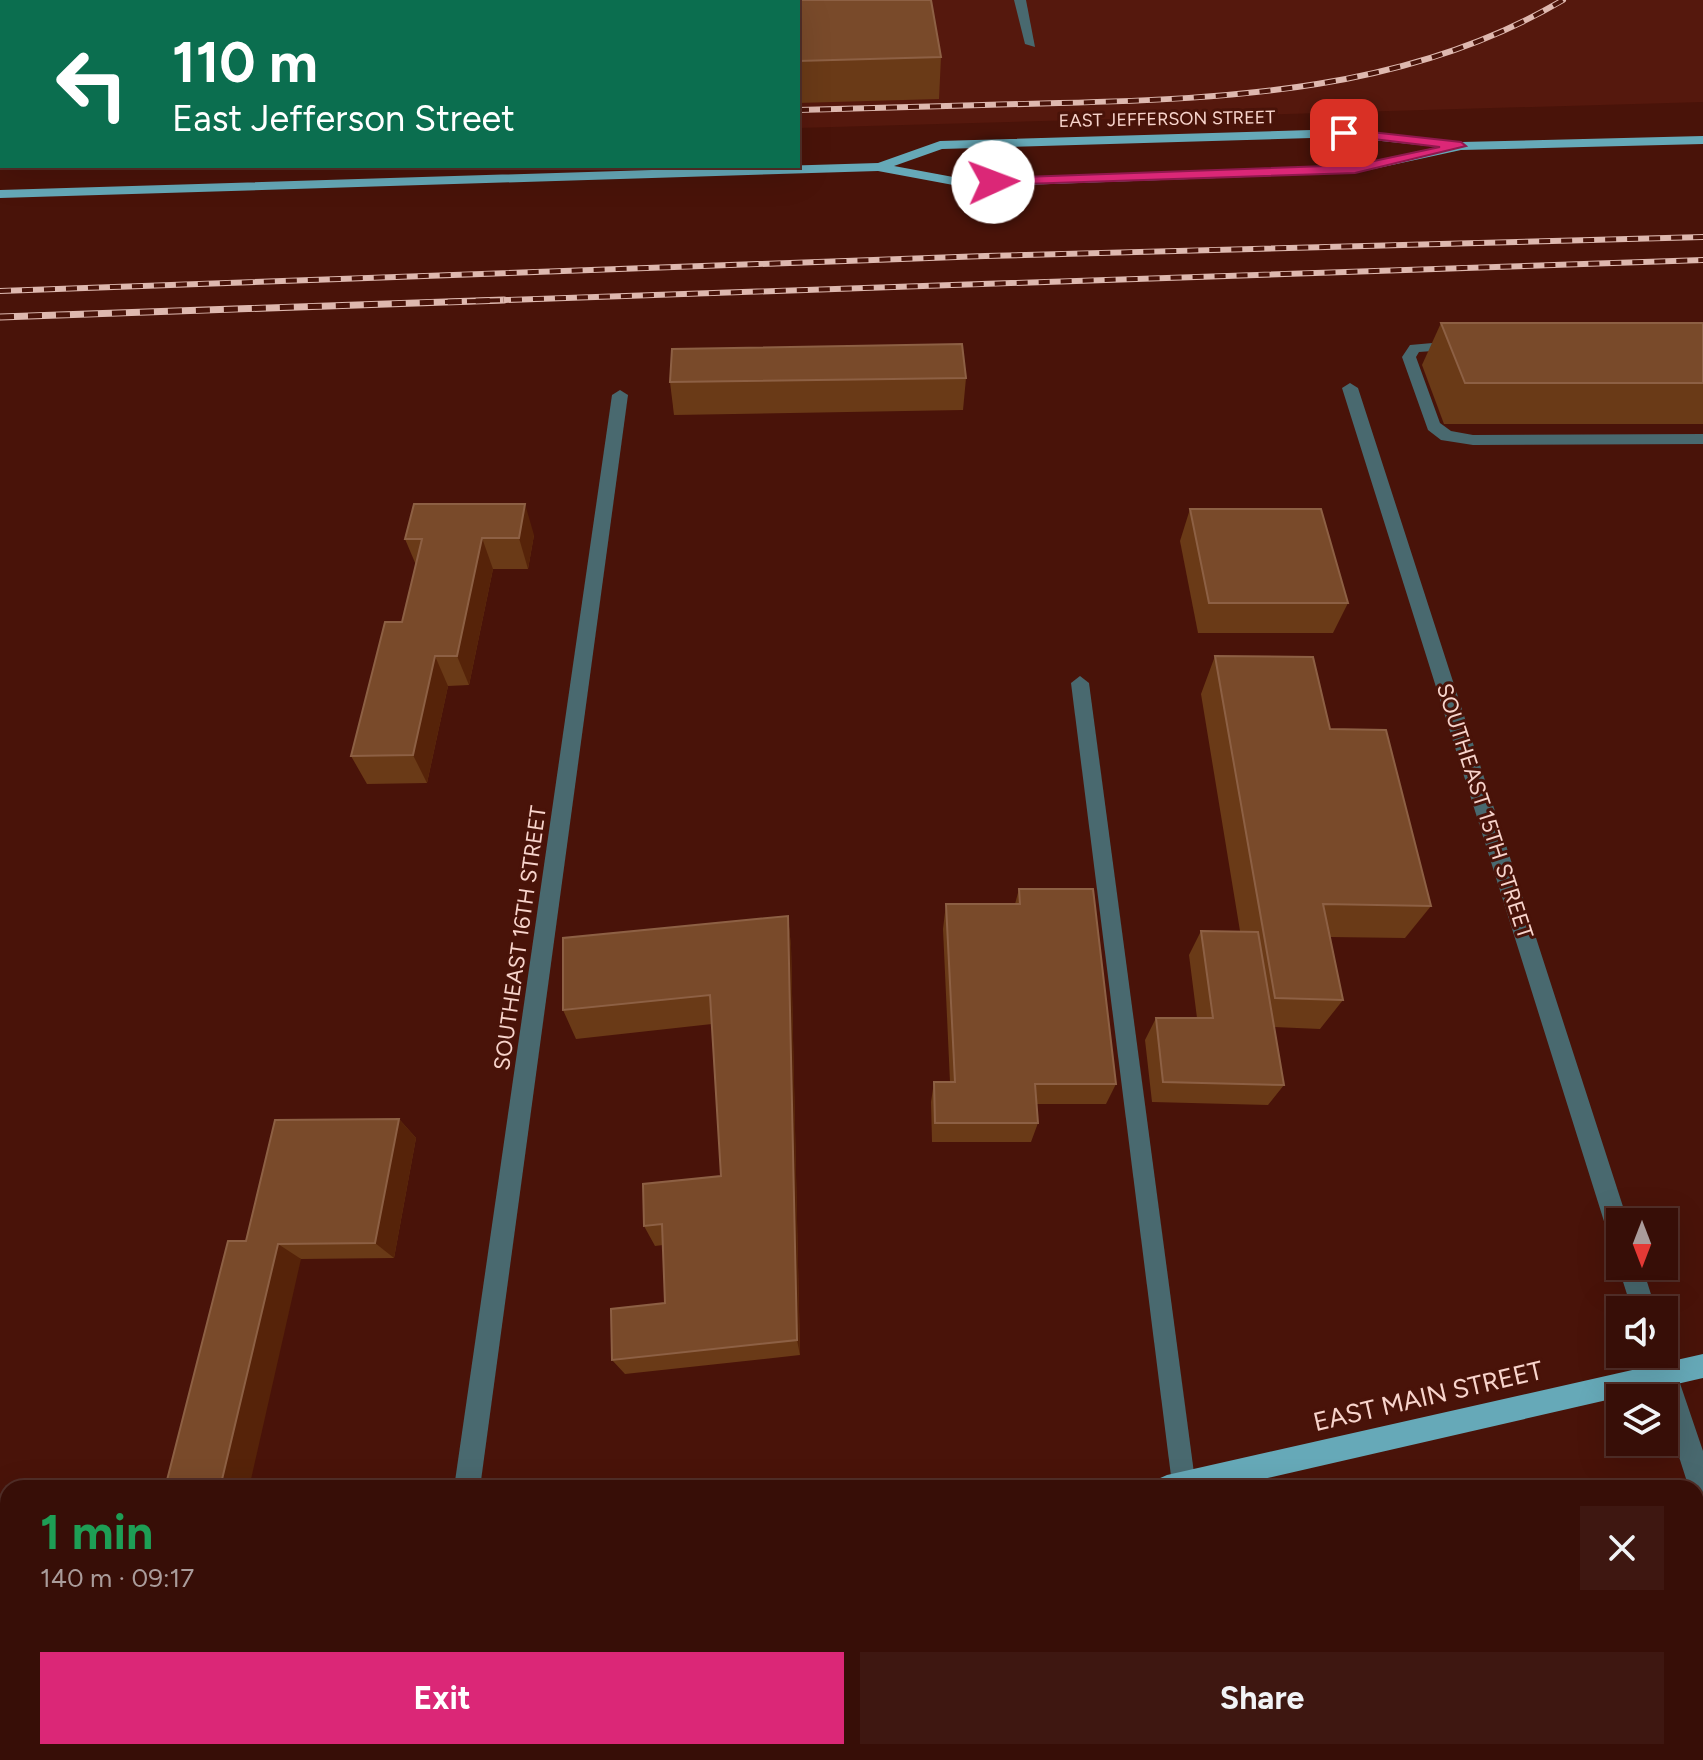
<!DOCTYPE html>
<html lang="en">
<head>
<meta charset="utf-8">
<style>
  :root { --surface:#370e07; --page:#3e1711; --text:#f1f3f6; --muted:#aa9c9b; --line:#512e28; --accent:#db2777 }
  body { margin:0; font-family:Figtree,sans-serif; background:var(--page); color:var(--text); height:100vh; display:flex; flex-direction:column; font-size:30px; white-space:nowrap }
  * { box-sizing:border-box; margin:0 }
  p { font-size:26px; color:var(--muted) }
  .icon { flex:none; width:44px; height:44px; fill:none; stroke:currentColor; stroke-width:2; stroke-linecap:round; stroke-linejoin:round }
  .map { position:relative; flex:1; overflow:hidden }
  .drawer { position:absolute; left:0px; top:1480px; width:1704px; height:280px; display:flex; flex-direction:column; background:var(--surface); border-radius:24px 24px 0 0; box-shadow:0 8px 32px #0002,0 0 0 2px var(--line) }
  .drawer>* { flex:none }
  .banner { position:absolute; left:0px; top:0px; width:800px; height:168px; box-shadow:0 8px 32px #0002,0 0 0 2px var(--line); background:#0b6e4f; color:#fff; overflow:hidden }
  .needle { width:52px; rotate:180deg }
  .fabs { position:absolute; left:1606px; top:1208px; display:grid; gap:16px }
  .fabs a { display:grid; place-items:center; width:72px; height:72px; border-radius:0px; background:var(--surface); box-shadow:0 8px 32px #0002,0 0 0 2px var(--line); font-size:40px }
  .pin { position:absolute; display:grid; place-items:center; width:68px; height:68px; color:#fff; margin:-34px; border-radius:16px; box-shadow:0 4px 12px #0006 }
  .me { position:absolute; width:88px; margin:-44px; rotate:88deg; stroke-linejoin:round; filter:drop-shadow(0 0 6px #0008) }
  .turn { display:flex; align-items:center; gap:28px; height:168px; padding:0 40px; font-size:36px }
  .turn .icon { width:104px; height:104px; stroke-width:2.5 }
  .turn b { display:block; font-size:56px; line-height:68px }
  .round { display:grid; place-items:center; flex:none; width:84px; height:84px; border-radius:0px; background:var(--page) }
  .headline { display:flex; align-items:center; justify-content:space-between; height:136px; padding:0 40px }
  h1 { font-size:48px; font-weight:700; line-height:60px; color:#1e9e55 }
  .button { display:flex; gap:16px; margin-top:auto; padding:16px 40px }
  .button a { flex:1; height:92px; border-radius:0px; background:var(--accent); color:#fff; font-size:32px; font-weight:700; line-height:92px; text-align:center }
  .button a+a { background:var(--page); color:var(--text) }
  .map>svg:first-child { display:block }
  .built { fill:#55180d }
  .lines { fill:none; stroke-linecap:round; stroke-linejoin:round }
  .minor { fill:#49696f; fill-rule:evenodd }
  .major { fill:#66a9b8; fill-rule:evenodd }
  .rail-far1-casing { stroke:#deb8af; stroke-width:6 }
  .rail-casing { stroke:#deb8af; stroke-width:7 }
  .rail-far1 { stroke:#491309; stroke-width:4; stroke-dasharray:11; stroke-linecap:butt }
  .rail { stroke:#491309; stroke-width:5; stroke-dasharray:14; stroke-linecap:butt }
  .wall { fill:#6a3a17 }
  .shaded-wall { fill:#562309 }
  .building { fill:#794a2a; stroke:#8d6044; stroke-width:2 }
  .route { fill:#db2777; stroke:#8e194d; stroke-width:2 }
  .labels { text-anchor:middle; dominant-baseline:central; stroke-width:6; stroke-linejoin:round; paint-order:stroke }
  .far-street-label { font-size:18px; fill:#f8d4cc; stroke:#491309 }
  .street-label { font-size:22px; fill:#f8d4cc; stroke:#491309 }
  .near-street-label { font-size:26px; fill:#f8d4cc; stroke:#491309 }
</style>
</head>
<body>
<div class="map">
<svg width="1703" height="1760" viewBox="0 0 1703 1760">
  <rect width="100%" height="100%" fill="#491309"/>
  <!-- built -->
  <polygon class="built" points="0,0 1703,0 1703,102 798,128 798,2 2,2 0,151"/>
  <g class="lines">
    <!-- minor -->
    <g class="minor">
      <polygon points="1014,0 1026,0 1035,47 1025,44"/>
      <polygon points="1455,341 1462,346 1460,349 1419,352 1416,357 1440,423 1451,431 1473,435 1703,434 1703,444 1473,445 1441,440 1428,430 1402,357 1410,345"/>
      <polygon points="1350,383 1358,388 1628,1222 1620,1222 1620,1246 1612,1242 1608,1234 1342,388"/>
      <polygon points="620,390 628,395 480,1488 454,1488 612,395"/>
      <polygon points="1080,676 1089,683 1196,1488 1174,1488 1172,1484 1071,683"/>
      <polygon points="1620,1261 1620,1266 1642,1266 1656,1310 1632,1310 1618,1266"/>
      <polygon points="1664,1344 1670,1354 1703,1451 1703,1503 1696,1500 1696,1488 1689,1488 1664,1410 1664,1398 1660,1398 1646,1354 1664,1354"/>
      <polygon points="165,1752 193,1752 191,1760 163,1760"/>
      <rect x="674" y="1752" width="28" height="8"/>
    </g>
    <!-- major -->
    <g class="major">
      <path d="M1344,129L1461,142L1703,136V144L1461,150L1355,173L964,187L878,171L0,198V190L878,163L940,141ZM1344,137L1438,147L1355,165L1167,172L964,179L894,166L942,149Z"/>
      <polygon points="1703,1354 1703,1378 1224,1488 1154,1488 1158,1479 1167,1475"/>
      <polygon points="8,1734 8,1752 21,1752 13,1760 0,1760 0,1736"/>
    </g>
    <!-- rail-far1 casing -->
    <g class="rail-far1-casing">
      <g id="rail-far1">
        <path d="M798,110C885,108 972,105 1059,103C1231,99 1411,90 1563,0"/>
        <polyline points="0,291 985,256 1703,237"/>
        <polyline points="445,302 1703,260"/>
      </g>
    </g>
    <!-- rail casing -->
    <g class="rail-casing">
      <polyline id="rail" points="0,317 504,300"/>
    </g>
    <!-- rail-far1 -->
    <use href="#rail-far1" class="rail-far1"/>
    <!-- rail -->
    <use href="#rail" class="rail"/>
  </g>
  <!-- wall -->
  <g class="wall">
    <polygon points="0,0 931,0 941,57 939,99 798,103 798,2 2,2 2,16 0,16"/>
    <polygon points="1441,323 1703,323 1703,424 1444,424 1422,365"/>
    <polygon points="966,378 963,410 674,415 670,382"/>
    <polygon points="1190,509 1348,603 1333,633 1198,633 1180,541"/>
    <polygon points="534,535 528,569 493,569 469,685 448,686 427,783 367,784 351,756 402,622 416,565 405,539"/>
    <polygon points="1215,656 1330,729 1431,906 1405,938 1330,937 1343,1000 1320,1029 1274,1027 1284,1085 1268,1105 1152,1102 1145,1040 1156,1018 1197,1018 1189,955 1201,931 1240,931 1201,694"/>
    <polygon points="1019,889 1116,1084 1106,1104 1036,1104 1038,1123 1031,1142 932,1142 931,1102 934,1082 950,1082 943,929 946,904 1015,904"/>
    <polygon points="788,916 791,947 800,1355 625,1374 612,1360 665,1303 663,1245 655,1246 644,1226 721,1176 712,1024 576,1039 563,1010"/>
    <polygon points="399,1119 416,1138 394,1258 301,1259 246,1241"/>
    <polygon points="1532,1752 1696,1752 1703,1760 1533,1760"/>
  </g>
  <!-- shaded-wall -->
  <g class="shaded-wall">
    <polygon points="525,504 534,535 528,569 519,538"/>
    <polygon points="482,538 493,569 469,685 457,656"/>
    <polygon points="435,656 448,686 427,783 413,755"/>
    <polygon points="788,916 791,947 800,1355 797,1340"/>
    <polygon points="399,1119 416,1138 394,1258 375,1243"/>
    <polygon points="278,1244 301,1259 249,1488 220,1488"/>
  </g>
  <!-- building -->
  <g class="building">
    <polygon points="448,0 931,0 941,57 798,61 798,2 448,2"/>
    <polygon points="1441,323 1703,323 1703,383 1465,383"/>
    <polygon points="962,344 966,378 670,382 672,349"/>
    <polygon points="414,504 525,504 519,538 482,538 457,656 435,656 413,755 351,756 385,622 402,622 422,539 405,539"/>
    <polygon points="1190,509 1321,509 1348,603 1209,603"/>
    <polygon points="1215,656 1313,657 1330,729 1386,730 1431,906 1323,904 1343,1000 1275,998"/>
    <polygon points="1019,889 1093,889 1116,1084 1035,1084 1038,1123 935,1123 934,1082 955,1082 946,904 1020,904"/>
    <polygon points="788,916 797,1340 612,1360 611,1309 665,1303 662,1224 644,1226 643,1184 721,1176 710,995 563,1010 563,938"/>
    <polygon points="1201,931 1258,932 1284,1085 1163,1082 1156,1018 1213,1018"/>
    <polygon points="399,1119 375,1243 278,1244 220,1488 165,1488 228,1241 246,1241 275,1120"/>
    <polygon points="1696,1560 1701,1560 1703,1568 1703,1760 1566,1760 1565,1754 1696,1752"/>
  </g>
  <!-- route -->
  <polygon class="route" points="1344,129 1461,142 1466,146 1355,173 993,185 987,182 993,178 1355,165 1440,147 1340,135 1340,130"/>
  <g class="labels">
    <!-- far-street labels -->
    <g class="far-street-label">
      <text transform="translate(1167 119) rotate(-1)">EAST JEFFERSON STREET</text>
    </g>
    <!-- street labels -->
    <g class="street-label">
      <text transform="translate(1485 811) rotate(72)">SOUTHEAST 15TH STREET</text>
      <text transform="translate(520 938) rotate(-82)">SOUTHEAST 16TH STREET</text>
    </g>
    <!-- near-street labels -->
    <g class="near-street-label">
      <text transform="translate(1428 1396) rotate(-13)">EAST MAIN STREET</text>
    </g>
  </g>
</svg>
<div class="fabs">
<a><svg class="needle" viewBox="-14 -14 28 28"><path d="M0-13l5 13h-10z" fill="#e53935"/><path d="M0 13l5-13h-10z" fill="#aa9c9b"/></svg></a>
<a><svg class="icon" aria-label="sound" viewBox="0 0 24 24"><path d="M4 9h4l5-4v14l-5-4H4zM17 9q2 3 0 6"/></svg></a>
<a><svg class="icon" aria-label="layers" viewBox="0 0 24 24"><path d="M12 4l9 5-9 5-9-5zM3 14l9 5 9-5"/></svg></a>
</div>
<div class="pin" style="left:1344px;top:133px;background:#d93025"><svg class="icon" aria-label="arrive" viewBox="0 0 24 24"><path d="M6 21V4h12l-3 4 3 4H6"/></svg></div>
<svg class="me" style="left:993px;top:182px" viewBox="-20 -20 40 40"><circle r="19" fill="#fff"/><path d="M0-13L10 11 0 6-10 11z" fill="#db2777"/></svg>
<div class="banner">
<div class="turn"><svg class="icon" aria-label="left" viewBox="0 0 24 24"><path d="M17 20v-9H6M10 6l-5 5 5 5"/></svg><div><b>110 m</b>East Jefferson Street</div></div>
</div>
<section class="drawer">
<div class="headline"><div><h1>1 min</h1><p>140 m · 09:17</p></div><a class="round"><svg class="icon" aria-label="close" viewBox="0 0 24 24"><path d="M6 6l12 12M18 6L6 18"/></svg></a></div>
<div class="button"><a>Exit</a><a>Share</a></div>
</section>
</div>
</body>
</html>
